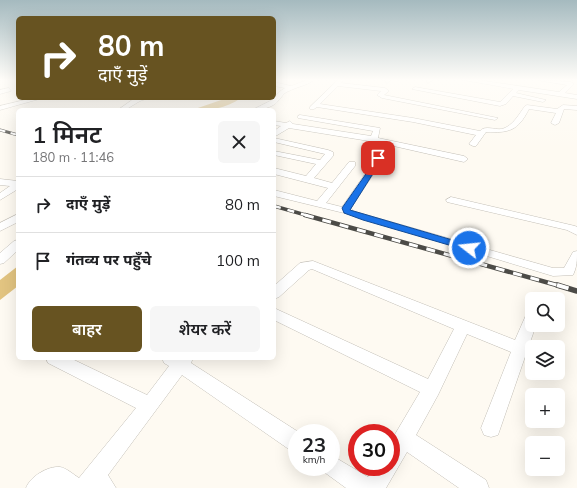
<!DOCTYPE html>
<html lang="hi">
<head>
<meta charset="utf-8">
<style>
  :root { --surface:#fff; --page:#f6f6f6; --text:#202124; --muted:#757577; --line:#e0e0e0; --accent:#675321 }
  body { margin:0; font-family:Mulish,"Noto Sans Devanagari",sans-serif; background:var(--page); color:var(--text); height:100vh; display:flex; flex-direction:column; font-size:15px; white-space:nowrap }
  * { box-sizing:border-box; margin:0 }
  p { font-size:13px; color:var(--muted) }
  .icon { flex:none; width:22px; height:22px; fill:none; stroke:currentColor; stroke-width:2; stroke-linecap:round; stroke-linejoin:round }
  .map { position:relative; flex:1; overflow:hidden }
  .sheet { position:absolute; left:16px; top:108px; width:260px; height:252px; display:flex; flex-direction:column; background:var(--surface); border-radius:6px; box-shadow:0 4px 16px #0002 }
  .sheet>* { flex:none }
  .banner { position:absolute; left:16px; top:16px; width:260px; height:84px; border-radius:6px; box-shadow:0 4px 16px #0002; background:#675321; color:#fff; overflow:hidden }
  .fabs { position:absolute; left:525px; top:292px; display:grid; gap:8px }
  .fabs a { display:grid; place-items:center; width:40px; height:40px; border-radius:6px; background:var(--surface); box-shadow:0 4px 16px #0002; font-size:20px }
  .speed { position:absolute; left:288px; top:424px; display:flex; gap:8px; font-size:20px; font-weight:700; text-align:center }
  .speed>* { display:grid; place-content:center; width:52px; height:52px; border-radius:50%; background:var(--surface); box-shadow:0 4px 16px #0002; line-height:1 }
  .speed small { font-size:10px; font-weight:400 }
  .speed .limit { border:6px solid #d22; background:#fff; color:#111 }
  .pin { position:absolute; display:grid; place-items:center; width:34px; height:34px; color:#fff; margin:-17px; border-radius:8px; box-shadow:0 2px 6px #0006 }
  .me { position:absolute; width:44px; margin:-22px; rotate:286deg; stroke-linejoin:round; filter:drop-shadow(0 0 3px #0008) }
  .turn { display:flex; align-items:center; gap:14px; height:84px; padding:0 16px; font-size:18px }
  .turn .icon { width:52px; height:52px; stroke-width:2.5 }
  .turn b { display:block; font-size:28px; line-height:34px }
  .round { display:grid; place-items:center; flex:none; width:42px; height:42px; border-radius:6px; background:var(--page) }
  .head { display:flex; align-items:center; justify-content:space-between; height:68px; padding:0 16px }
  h1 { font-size:24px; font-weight:600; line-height:30px }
  .action { display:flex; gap:8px; margin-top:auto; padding:8px 16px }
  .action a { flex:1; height:46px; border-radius:6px; background:var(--accent); color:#fff; font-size:16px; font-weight:600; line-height:46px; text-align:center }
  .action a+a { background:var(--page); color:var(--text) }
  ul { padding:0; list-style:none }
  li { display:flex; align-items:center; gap:12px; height:56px; padding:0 16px; border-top:1px solid var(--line) }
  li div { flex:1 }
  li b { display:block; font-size:15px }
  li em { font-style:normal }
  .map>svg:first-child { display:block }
  .water { fill:#e2c481 }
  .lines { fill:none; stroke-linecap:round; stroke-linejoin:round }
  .minor-casing { stroke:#c3bfb7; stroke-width:1 }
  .minor { fill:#fff; fill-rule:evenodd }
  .rail-far3-casing { stroke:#4c4b47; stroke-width:3 }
  .rail-far2-casing { stroke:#4c4b47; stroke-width:3.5 }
  .rail-far1-casing { stroke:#4c4b47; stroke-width:4.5 }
  .rail-casing { stroke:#4c4b47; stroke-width:5.5 }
  .rail-far3 { stroke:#fff; stroke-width:2; stroke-dasharray:5.5; stroke-linecap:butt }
  .rail-far2 { stroke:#fff; stroke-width:2.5; stroke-dasharray:7; stroke-linecap:butt }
  .rail-far1 { stroke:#fff; stroke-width:3; stroke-dasharray:9; stroke-linecap:butt }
  .rail { stroke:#fff; stroke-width:4; stroke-dasharray:12; stroke-linecap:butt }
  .route { fill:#1a73e8; stroke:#114b97 }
</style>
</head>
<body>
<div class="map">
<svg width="577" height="488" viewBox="0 0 577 488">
  <rect width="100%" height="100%" fill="#fefaf2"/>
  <!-- water -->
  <g class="water">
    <path d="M227,98H241C225,109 210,110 192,110Z"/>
    <polygon points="18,266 18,286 0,300 0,280"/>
  </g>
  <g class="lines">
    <!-- minor casing -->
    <g class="minor-casing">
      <g id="minor">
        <path d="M307,80H314C306,86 296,87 289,91C283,93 282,97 278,101C273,108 259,110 252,110L272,100L279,92L285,88L274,86V82L291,86Z"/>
        <path d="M338,80H344L341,83L385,88L389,91L384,95L498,118L495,120L382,98L377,95L381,91L338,86L320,104L413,118L480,131C485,125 494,130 502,129C513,126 519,114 525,106L527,105L557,109L563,105L577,106V110L564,109L559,123L555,125L551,123L556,113L529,109C518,131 509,133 486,132L476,146H473L469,144L476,135L413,122L317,107L314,109H310V107Z"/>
        <polygon points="385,80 391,80 387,83"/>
        <polygon points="426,80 433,80 428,83"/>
        <polygon points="464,80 478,80 559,92 567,85 537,80 571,82 574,84 565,93 577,95 577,99 519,90 516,93 546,100 543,102 513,96 506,104 500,106 412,89 415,87 500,102 513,89"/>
        <polygon points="9,88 11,91 0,94 0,90"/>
        <polygon points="33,98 43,98 0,110 0,106"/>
        <polygon points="135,98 149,98 140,101 125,110 118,110"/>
        <path d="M300,115L380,128L378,138L464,156L468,159L464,162L376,142L373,149L380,155L382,161L351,208L353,211L553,268H564L573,252L577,251C577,260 577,267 573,275L553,276L344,213L274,196V190L317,201L328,188L274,174V168L306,176L316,164L274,155V151L320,160L325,154L274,142V138L328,150L333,152V156L314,178L332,183L349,162H355V166L326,203L342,207L374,161L365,150L369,141L289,128L274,137V131L281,126L274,125V121L286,123L290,121L293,124L371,136L373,131L298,118V116Z"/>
        <polygon points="0,179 18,181 18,189 0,200 0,193 10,186 0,185"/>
        <polygon points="451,197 575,226 577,227 577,235 567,230 447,202 446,200"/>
        <polygon points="18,214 18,222 0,231 0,223"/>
        <polygon points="18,240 18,250 4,263 0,264 0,253 14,241"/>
        <polygon points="313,261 515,340 526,315 532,314 532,325 536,325 498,435 491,437 484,435 481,428 511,352 467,334 438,395 416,435 486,480 489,488 459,488 407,452 386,488 346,488 324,472 321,467 331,467 331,455 368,477 374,467 391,467 391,441 420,392 274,320 274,308 428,379 454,329 312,269 309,270 279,297 274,299 274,286 300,263"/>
        <path d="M46,358H70L147,395L169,366L164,363L162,358H193L191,363L300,433H297V453L290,450L182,375L108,475L116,488H26C30,477 47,466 60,467C66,468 73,474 79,478L136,408L48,363Z"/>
      </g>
    </g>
    <!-- minor -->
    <use href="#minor" class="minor"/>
    <!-- rail-far3 casing -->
    <g class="rail-far3-casing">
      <polyline id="rail-far3" points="0,130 18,135"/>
    </g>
    <!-- rail-far2 casing -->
    <g class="rail-far2-casing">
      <polyline id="rail-far2" points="274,206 309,216"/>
    </g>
    <!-- rail-far1 casing -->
    <g class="rail-far1-casing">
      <polyline id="rail-far1" points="305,215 560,286"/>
    </g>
    <!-- rail casing -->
    <g class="rail-casing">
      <polyline id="rail" points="557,285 577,291"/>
    </g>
    <!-- rail-far3 -->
    <use href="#rail-far3" class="rail-far3"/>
    <!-- rail-far2 -->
    <use href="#rail-far2" class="rail-far2"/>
    <!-- rail-far1 -->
    <use href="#rail-far1" class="rail-far1"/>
    <!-- rail -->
    <use href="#rail" class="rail"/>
  </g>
  <!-- sky -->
  <linearGradient id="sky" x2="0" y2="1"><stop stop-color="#a5babf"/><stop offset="0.54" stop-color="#fffdf9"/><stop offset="1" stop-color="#fffdf9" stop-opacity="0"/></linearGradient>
  <rect width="577" height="148" fill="url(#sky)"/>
  <!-- route -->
  <polygon class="route" points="378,156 380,157 381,161 350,210 473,246 473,250 466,250 363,220 344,213 342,208 375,161 374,158"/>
</svg>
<div class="fabs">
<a><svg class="icon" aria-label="search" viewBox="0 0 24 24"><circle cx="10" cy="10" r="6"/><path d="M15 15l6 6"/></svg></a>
<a><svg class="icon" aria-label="layers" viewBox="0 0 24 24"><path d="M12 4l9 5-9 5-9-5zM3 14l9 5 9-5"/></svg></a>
<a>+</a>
<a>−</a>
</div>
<div class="speed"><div>23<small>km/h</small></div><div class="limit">30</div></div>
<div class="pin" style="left:378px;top:158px;background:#d93025"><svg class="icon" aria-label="arrive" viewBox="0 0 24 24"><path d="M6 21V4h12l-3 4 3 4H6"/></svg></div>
<svg class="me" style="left:469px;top:248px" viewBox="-20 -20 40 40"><circle r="17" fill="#1a73e8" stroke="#fff" stroke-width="3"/><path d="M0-11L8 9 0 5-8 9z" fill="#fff"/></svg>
<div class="banner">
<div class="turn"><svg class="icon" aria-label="right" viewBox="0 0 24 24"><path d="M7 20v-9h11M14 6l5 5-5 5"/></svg><div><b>80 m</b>दाएँ मुड़ें</div></div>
</div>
<section class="sheet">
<div class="head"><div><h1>1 मिनट</h1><p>180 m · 11:46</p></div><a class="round"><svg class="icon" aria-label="close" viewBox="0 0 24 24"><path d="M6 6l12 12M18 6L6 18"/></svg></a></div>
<ul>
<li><svg class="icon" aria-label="right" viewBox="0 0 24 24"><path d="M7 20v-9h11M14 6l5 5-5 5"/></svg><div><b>दाएँ मुड़ें</b></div><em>80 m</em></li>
<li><svg class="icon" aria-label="arrive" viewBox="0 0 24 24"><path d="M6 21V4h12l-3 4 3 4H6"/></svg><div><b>गंतव्य पर पहुँचे</b></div><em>100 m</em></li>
</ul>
<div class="action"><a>बाहर</a><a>शेयर करें</a></div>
</section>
</div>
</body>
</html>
